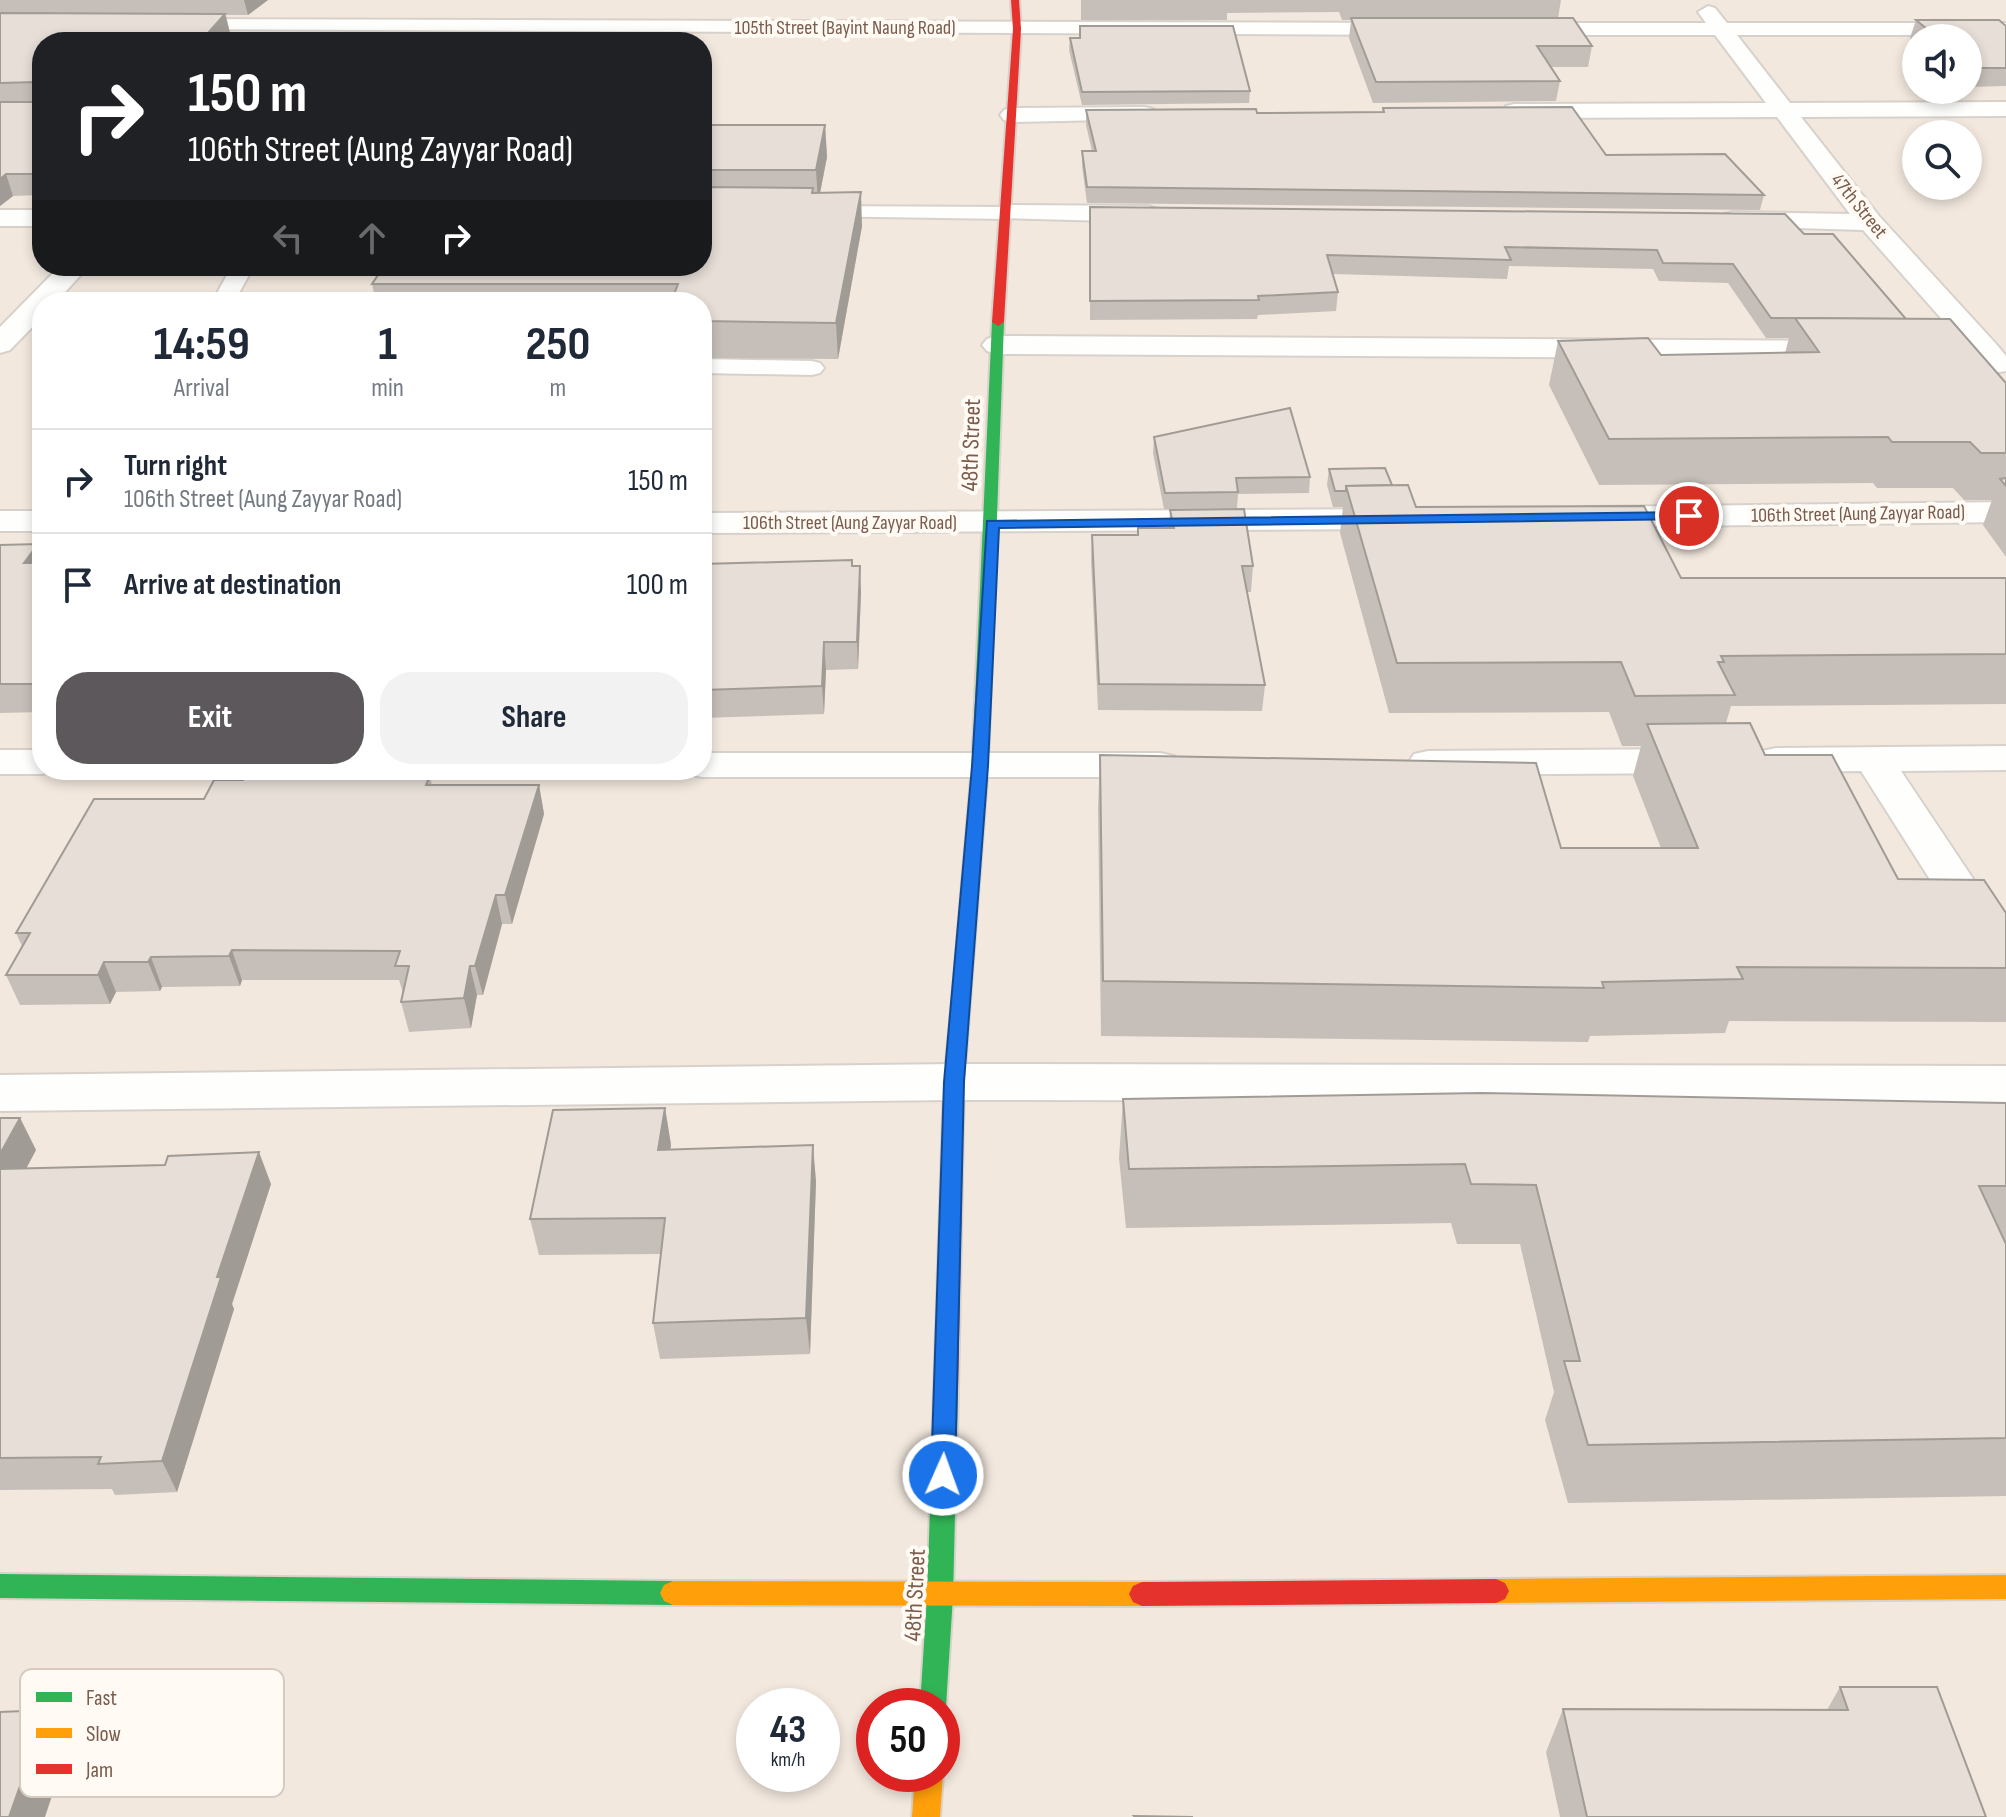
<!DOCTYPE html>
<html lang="en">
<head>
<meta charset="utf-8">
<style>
  :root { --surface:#fff; --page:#f2f2f3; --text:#1f2937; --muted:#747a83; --line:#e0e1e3; --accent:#5c585b }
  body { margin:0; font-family:"Sofia Sans Condensed",sans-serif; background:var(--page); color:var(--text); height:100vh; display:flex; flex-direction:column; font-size:30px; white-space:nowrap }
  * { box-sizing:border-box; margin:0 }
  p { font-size:26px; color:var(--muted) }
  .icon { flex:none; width:44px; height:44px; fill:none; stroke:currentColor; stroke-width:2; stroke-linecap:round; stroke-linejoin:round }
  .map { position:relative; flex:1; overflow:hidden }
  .details { position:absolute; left:32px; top:292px; width:680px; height:488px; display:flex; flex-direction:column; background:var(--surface); border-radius:32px; box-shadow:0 4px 12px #0003 }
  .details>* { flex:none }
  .hud { position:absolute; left:32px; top:32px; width:680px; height:244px; border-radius:32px; box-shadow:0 4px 12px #0003; background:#202124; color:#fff; overflow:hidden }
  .fabs { position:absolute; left:1902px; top:24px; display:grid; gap:16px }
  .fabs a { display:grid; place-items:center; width:80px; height:80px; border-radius:50%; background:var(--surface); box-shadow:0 4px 12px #0003; font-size:40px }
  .speed { position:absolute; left:736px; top:1688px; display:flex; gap:16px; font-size:40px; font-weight:700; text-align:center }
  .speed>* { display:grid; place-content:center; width:104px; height:104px; border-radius:50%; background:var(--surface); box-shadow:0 4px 12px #0003; line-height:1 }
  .speed small { font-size:20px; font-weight:400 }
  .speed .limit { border:12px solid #d22; background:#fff; color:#111 }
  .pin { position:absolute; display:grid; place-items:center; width:68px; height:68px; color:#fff; margin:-34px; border:4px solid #fff; border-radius:50%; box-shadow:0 2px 8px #0007 }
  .me { position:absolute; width:88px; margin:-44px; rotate:2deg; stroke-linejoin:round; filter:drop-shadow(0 0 6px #0008) }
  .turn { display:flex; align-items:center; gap:28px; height:168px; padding:0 24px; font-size:36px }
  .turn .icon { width:104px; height:104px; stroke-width:2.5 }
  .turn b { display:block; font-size:56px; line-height:68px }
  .lanes { display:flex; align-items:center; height:76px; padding:0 24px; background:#0003; justify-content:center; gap:40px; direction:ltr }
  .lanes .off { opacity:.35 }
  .eta { display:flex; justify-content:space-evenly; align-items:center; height:136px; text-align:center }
  .eta b { font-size:48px; font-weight:700; line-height:56px }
  .button { display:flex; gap:16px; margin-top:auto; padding:16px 24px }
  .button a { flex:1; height:92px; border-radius:32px; background:var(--accent); color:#fff; font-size:32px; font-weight:700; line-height:92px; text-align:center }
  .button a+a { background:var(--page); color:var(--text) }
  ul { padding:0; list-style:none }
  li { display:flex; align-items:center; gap:24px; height:104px; padding:0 24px; border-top:2px solid var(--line) }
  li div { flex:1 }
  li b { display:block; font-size:30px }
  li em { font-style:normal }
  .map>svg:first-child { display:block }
  .residential { fill:#f2e8de; fill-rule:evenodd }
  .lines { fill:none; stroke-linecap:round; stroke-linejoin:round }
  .lane-casing { stroke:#d7d1cb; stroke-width:4 }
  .street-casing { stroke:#d7d1cb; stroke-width:4 }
  .fast-casing { stroke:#d9d2cb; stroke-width:4 }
  .slow-casing { stroke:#d9d2cb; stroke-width:4 }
  .jam-casing { stroke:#d9d2cb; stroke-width:4 }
  .lane { fill:#fefefd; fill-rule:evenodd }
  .street { fill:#fefefd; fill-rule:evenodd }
  .fast { fill:#30b455; fill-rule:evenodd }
  .slow { fill:#ff9f0a; fill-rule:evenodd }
  .jam { fill:#e5322d; fill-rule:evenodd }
  .wall { fill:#c6bfb9 }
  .shaded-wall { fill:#a19b96 }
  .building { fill:#e6ded7; stroke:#a19b96; stroke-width:2 }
  .route { fill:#1a73e8; stroke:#114b97; stroke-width:2 }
  .labels { text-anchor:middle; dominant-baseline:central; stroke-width:8; stroke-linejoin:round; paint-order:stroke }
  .far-street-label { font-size:20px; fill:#7a5c4d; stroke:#fffaf3 }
  .street-label { font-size:24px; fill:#7a5c4d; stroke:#fffaf3 }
  .key { fill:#fffaf3; stroke:#d7cbc1; stroke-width:2 }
  .key-label { font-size:22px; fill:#7a5c4d }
</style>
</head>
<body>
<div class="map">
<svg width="2006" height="1817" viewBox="0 0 2006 1817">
  <rect width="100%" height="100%" fill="#f9f5f0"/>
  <!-- residential -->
  <path class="residential" d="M0,0H2006V1817H0ZM1916,38H1968V90H1916ZM42,42H702V266H42ZM1916,134H1968V186H1916ZM42,302H702V770H42ZM754,1706H822V1774H754ZM874,1706H942V1774H874Z"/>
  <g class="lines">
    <!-- lane casing -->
    <g class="lane-casing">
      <g id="lane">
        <polygon points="814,206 1006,207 1016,213 1006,219 807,216 804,212 807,208"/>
        <polygon points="232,266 254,266 234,302 212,302"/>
        <polygon points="702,359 812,361 820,363 824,368 820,373 812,375 702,373"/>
      </g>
    </g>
    <!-- street casing -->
    <g class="street-casing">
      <g id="street">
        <path d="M1708,6L1715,8L1727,23H2006V35H1737L1790,103L2006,102V116L1801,117L1879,216L1997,345L2006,356V371C1992,374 1986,370 1977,360L1910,357L1905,351L1910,345L1962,342L1863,230L1724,226L1720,220L1724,214L1733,212L1850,214L1777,117L1514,118L1506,116L1502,111L1506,106L1514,104L1766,103L1715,35H1522L1511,29L1522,23H1706L1698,12Z"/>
        <polygon points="170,19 1410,23 1421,29 1410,35 163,29 160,25 163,21"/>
        <polygon points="1145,107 1153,109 1157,114 1153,119 1012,122 1004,120 1000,115 1004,110 1012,108"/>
        <polygon points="1006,205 1148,206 1157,209 1161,214 1157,219 1148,222 997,218 993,213 997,208"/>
        <rect x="0" y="210" width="42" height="16"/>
        <polygon points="60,266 89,266 56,302 42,302 42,317 10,350 0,353 0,327"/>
        <polygon points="997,336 1847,341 1857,344 1862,350 1857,356 1847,359 997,354 987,351 982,345 987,339"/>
        <polygon points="2006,502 2006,522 1588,527 1576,524 1571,517 1576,510 1588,507"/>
        <polygon points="1400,509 1412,512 1417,519 1412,526 1400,529 702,533 702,513"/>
        <rect x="0" y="511" width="42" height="20"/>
        <polygon points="2006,746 2006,770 1901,771 2006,928 2006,978 1990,974 1861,771 1776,772 1762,769 1756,760 1762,751 1776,748"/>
        <polygon points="1696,749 1710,752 1716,761 1710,770 1696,773 1428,775 1414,772 1408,763 1414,754 1428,751"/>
        <polygon points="0,750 42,750 42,770 57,770 42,774 0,774"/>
        <polygon points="702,753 1160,753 1174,756 1180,765 1174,774 1160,777 702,777 688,774 685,770 702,770"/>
        <polygon points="954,1064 2006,1066 2006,1102 954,1100 0,1111 0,1075"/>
      </g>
    </g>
    <!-- fast casing -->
    <g class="fast-casing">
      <g id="fast">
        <polygon points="998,318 1004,322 988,766 970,1001 961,1008 952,1001 972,766 992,322"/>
        <polygon points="946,1382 954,1385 958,1392 953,1596 946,1706 942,1715 942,1706 920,1706 927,1596 934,1392 938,1385"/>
        <polygon points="0,1574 673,1581 682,1585 686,1593 682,1601 673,1605 0,1598"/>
      </g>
    </g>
    <!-- slow casing -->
    <g class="slow-casing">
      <g id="slow">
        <polygon points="2006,1575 2006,1599 1496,1603 1487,1599 1483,1591 1487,1583 1496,1579"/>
        <polygon points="673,1581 1142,1582 1151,1586 1155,1594 1151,1602 1142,1606 673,1605 664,1601 660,1593 664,1585"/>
        <polygon points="942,1773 943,1774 940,1817 912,1817 915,1774"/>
      </g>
    </g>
    <!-- jam casing -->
    <g class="jam-casing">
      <g id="jam">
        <polygon points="1011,0 1019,0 1021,29 1004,322 998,326 992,322 1013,29"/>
        <polygon points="961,994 970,1001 964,1082 958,1392 954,1399 946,1402 938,1399 934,1392 944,1082 952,1001"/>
        <polygon points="1496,1579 1505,1583 1509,1591 1505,1599 1496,1603 1142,1606 1133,1602 1129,1594 1133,1586 1142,1582"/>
      </g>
    </g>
    <!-- lane -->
    <use href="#lane" class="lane"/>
    <!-- street -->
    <use href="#street" class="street"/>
    <!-- fast -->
    <use href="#fast" class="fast"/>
    <!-- slow -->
    <use href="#slow" class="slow"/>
    <!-- jam -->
    <use href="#jam" class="jam"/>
  </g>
  <!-- wall -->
  <g class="wall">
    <polygon points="0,0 268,0 248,15 226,15 230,33 42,42 42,193 40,195 13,196 0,206"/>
    <polygon points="1081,0 1561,0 1558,18 1592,46 1588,67 1551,67 1560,81 1556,101 1373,103 1349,38 1351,20 1342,20 1339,12 1227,13 1227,20 1081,20"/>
    <polygon points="1916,20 2006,26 2006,86 1970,87 1968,85 1968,38 1916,38 1916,43 1910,38"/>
    <polygon points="1070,38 1080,38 1250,91 1249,103 1082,105 1069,50"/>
    <polygon points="1383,108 1606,155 1764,195 1760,210 1087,203 1082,166 1082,151 1092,151 1086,125 1086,110 1257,113 1382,112"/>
    <polygon points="702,125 825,125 827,157 820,193 862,226 838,359 702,358 702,302 376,302 372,284 702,266"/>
    <polygon points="1090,225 1804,234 1906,319 2006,383 2006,557 1983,525 1992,500 1964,500 1953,488 1877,488 1873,483 1599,485 1549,385 1558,341 1661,355 1785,353 1789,338 1766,338 1728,283 1659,281 1653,269 1509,266 1507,279 1333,274 1338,292 1336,311 1258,315 1257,319 1090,320"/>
    <polygon points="1154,437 1310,477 1309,493 1238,494 1237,508 1164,509 1153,453"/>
    <polygon points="1329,469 1392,485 1416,507 1681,578 2006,578 2006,704 1731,706 1726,723 1765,755 1898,879 2006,913 2006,1022 1729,1021 1725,1033 1590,1036 1588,1042 1101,1036 1098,808 1100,755 1561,848 1661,848 1633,776 1641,746 1622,746 1609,712 1389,713 1340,533 1343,507 1333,507 1327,485"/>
    <polygon points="1170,510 1253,566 1251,592 1247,592 1265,685 1262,711 1098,710 1091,560 1092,535 1137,535 1138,528 1169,528"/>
    <polygon points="38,544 42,556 42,712 0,713 0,545"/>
    <polygon points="702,564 852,566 861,592 858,669 826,670 824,714 702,718"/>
    <polygon points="430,776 432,785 539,785 544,814 512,924 502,924 483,995 477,995 471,1028 409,1032 401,1002 403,993 399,980 242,980 240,986 162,987 160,991 116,992 110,1004 20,1005 6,975 22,946 16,933 204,799 243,780"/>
    <polygon points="1123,1099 2006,1103 2006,1496 1568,1503 1545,1420 1554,1392 1520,1244 1457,1244 1451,1223 1126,1228 1119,1158"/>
    <polygon points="665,1108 671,1145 670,1150 816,1181 810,1354 660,1359 653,1323 661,1254 539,1255 530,1219"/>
    <polygon points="0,1118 20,1118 36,1150 26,1169 271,1184 232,1304 234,1309 177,1492 115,1495 112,1489 0,1490"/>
    <polygon points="1840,1687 1986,1817 1560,1817 1546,1752 1563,1709 1827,1710"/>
  </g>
  <!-- shaded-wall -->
  <g class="shaded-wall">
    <polygon points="244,0 268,0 248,15"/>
    <polygon points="225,14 230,33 222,42 200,42"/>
    <polygon points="825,125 827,157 818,203 816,170"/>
    <polygon points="42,164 42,193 40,195 33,174"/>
    <polygon points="6,174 13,196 0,206 0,179"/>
    <polygon points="861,192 862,226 838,359 836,323"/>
    <polygon points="38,544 42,556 42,579 24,563"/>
    <polygon points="860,566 861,592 858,669 857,642"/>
    <polygon points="824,642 826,670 824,714 822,686"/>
    <polygon points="389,770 407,770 395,805 387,776"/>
    <polygon points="539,785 544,814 512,924 505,895"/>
    <polygon points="496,895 502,924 483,995 475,966"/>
    <polygon points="232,950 242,980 240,986 229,956"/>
    <polygon points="151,957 162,987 160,991 148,962"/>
    <polygon points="104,962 116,992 110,1004 98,975"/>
    <polygon points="470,966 477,995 471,1028 464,998"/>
    <polygon points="665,1108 671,1145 665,1186 658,1150"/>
    <polygon points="20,1118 36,1150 8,1202 0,1187 0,1154"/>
    <polygon points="813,1145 816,1181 810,1354 806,1318"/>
    <polygon points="259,1152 271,1184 232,1304 234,1309 177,1492 162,1461 217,1277"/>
    <polygon points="47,1710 69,1744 45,1817 9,1817"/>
  </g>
  <!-- building -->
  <g class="building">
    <polygon points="0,13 225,14 200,42 42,42 42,164 33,174 6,174 0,179 0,102 36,102 39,99 39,85 36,82 0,83"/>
    <polygon points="1351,18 1573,18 1592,46 1537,46 1560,81 1376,82"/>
    <polygon points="1916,20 1999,20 2006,26 2006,68 1976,68 1968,62 1968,38 1938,38"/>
    <polygon points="1080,26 1233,26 1250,91 1082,92 1070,38 1080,38"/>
    <polygon points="1572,107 1606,155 1725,154 1764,195 1087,187 1082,151 1096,151 1086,110 1256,109 1257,113 1384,112 1383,108"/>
    <polygon points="702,125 825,125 816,170 702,170"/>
    <polygon points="702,187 813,188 812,193 861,192 836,323 702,321 702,302 671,302 678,284 372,284 384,266 702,266"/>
    <polygon points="1090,207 1785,214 1804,234 1833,234 1906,319 1771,318 1733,264 1663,263 1657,250 1505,247 1511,260 1327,255 1338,292 1258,296 1259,300 1090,301"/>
    <polygon points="1795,318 1950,319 2006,383 2006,453 1981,453 1970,442 1892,442 1888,437 1609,439 1558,341 1648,338 1661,355 1819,352"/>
    <polygon points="1290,408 1310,477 1236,478 1238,492 1165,493 1154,437"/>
    <polygon points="1385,468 1392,485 1346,486 1346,491 1335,491 1329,469"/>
    <polygon points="2006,478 2006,486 2000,479"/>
    <polygon points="1408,485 1416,507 1644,506 1681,578 2006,578 2006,654 1721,656 1724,662 1718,662 1735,695 1635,696 1621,662 1397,663 1346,486"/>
    <polygon points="1244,509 1253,566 1242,566 1265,685 1099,684 1092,535 1138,535 1138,528 1174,528 1170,510"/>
    <polygon points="38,544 24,563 42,563 42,684 0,684 0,545"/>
    <polygon points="852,560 852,566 860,566 857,642 824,642 822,686 702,690 702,564"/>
    <polygon points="1750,723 1765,755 1832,755 1898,879 1984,880 2006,913 2006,968 1737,967 1743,979 1602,982 1604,988 1103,981 1100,755 1536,763 1561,848 1698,848 1647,724"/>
    <polygon points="247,770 389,770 387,776 430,776 426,785 539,785 505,895 496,895 475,966 470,966 464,998 401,1002 409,966 395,966 400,951 232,950 229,956 151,957 148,962 104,962 98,975 6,975 30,933 16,933 94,799 204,799 214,780 243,780"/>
    <polygon points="1481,1093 2006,1103 2006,1186 1979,1186 2006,1244 2006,1438 1588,1445 1564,1361 1580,1361 1536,1185 1471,1184 1465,1164 1129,1169 1123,1099"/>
    <polygon points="665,1108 658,1150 813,1145 806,1318 653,1323 665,1218 530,1219 553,1110"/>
    <polygon points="0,1118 20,1118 0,1154"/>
    <polygon points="259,1152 217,1277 221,1277 162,1461 98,1464 101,1457 0,1458 0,1169 165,1165 168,1156"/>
    <polygon points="1840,1687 1937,1687 1986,1817 1587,1817 1563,1709 1848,1710"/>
    <polygon points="47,1710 9,1817 0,1817 0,1712"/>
    <polygon points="1134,1816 1193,1817 1135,1817"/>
  </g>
  <!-- route -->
  <polygon class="route" points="1689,512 1696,516 1694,519 999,528 988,766 964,1082 955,1475 952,1483 943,1486 934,1483 931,1475 944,1082 972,766 987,521"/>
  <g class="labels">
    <!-- far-street labels -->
    <g class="far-street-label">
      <text x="845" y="28">105th Street (Bayint Naung Road)</text>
      <text transform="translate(1859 206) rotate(51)">47th Street</text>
      <text transform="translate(1858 514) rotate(-1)">106th Street (Aung Zayyar Road)</text>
      <text x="850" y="523">106th Street (Aung Zayyar Road)</text>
    </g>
    <!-- street labels -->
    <g class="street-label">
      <text transform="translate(971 445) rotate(-88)">48th Street</text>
      <text transform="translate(915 1595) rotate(-87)">48th Street</text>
    </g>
  </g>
  <!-- legend -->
  <rect x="20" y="1669" width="264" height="128" rx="12" class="key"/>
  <rect x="36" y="1692" width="36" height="10" fill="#30b455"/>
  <rect x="36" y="1728" width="36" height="10" fill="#ff9f0a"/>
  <rect x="36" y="1764" width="36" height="10" fill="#e5322d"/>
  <g class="key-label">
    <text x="86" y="1705">Fast</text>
    <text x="86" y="1741">Slow</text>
    <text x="86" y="1777">Jam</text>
  </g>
</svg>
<div class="fabs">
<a><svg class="icon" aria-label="sound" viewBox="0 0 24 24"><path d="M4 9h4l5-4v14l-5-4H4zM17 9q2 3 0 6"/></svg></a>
<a><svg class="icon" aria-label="search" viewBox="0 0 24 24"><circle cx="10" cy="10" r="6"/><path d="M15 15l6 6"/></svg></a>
</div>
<div class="speed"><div>43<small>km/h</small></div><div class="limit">50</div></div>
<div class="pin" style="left:1689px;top:516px;background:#d93025"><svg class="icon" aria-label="arrive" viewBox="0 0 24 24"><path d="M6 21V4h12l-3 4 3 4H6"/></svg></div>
<svg class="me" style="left:943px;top:1475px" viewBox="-20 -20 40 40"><circle r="17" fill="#1a73e8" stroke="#fff" stroke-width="3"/><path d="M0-11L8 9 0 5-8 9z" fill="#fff"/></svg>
<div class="hud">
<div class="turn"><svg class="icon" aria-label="right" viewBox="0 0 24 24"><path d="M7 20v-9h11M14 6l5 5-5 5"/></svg><div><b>150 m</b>106th Street (Aung Zayyar Road)</div></div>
<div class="lanes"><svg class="icon off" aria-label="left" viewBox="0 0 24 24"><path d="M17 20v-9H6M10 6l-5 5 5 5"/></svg><svg class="icon off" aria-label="ahead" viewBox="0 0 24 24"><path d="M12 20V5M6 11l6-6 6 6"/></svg><svg class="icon" aria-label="right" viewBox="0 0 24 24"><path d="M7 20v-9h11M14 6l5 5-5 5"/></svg></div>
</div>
<section class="details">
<div class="eta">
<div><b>14:59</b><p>Arrival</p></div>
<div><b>1</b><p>min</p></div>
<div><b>250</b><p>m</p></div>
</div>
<ul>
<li><svg class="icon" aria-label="right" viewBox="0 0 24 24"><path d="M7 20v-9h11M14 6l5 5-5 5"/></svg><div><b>Turn right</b><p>106th Street (Aung Zayyar Road)</p></div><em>150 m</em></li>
<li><svg class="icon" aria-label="arrive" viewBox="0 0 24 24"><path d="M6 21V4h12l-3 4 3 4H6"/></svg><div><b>Arrive at destination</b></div><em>100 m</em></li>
</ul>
<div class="button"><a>Exit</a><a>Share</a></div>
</section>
</div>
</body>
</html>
